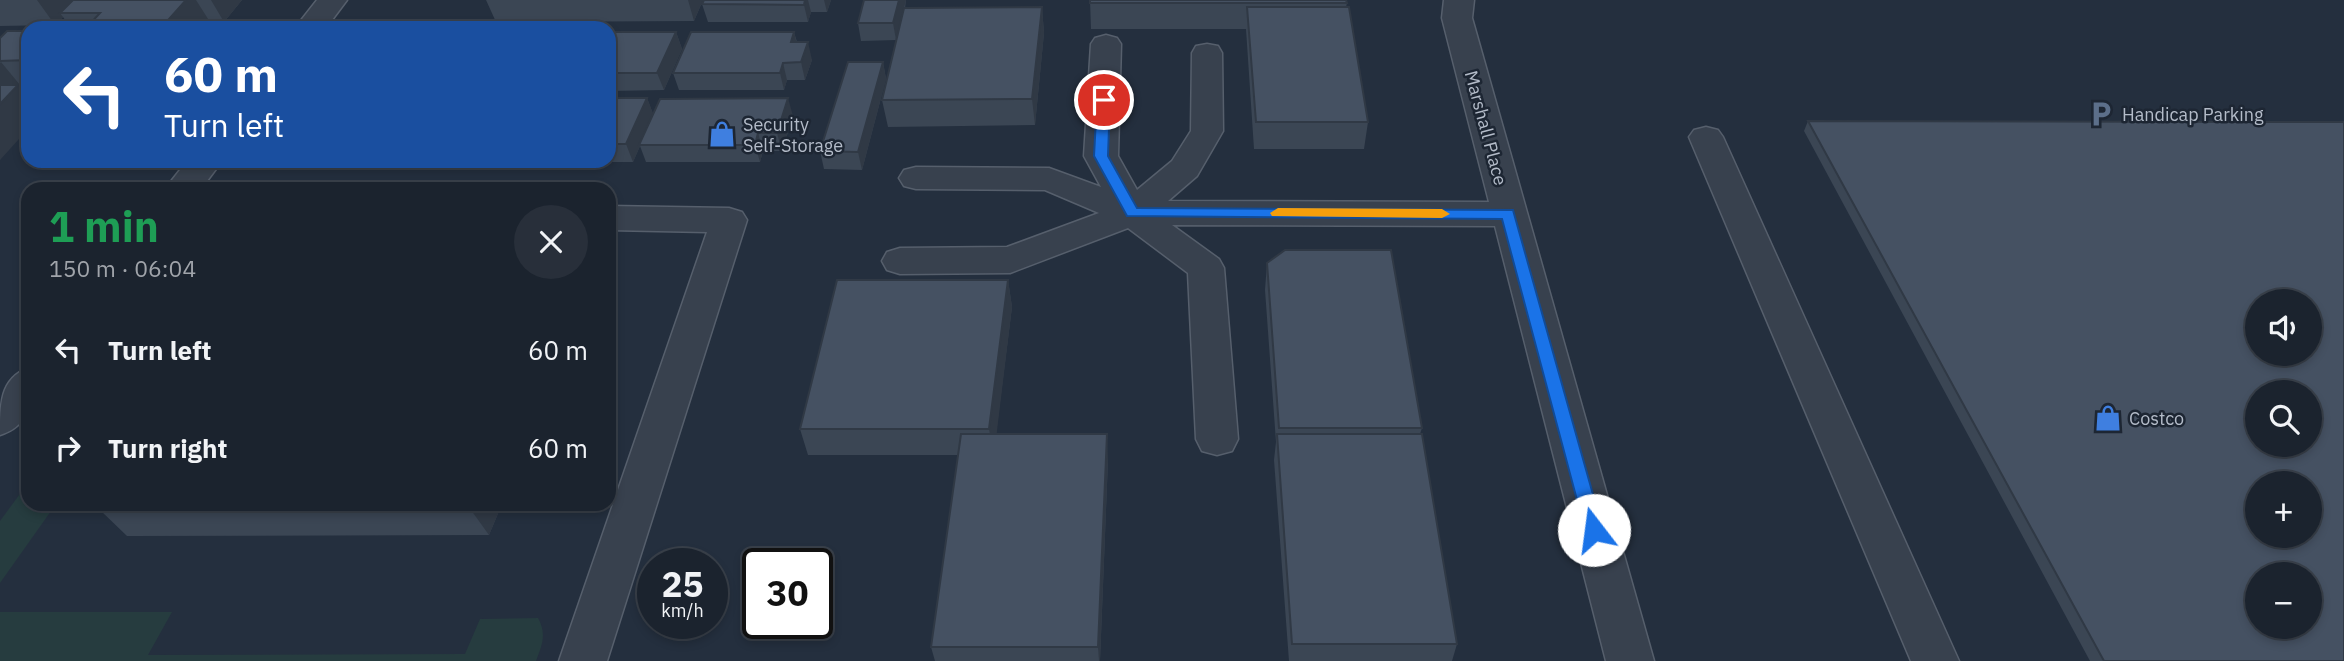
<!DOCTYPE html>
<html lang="en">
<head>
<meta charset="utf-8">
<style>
  :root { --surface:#1b232e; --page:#282f3a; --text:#f1f3f6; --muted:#a0a4aa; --line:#39404a }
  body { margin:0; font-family:"IBM Plex Sans",sans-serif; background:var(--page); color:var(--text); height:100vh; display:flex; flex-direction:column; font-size:26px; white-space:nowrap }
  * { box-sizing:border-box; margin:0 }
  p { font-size:23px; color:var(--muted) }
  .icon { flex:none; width:38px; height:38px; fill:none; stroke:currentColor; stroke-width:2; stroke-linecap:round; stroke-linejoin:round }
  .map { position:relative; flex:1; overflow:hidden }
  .sheet { position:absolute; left:21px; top:182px; width:595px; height:329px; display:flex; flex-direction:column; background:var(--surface); border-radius:21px; box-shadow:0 4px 10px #0003,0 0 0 2px var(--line) }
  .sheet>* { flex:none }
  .top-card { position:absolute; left:21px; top:21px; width:595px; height:147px; border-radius:21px; box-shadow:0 4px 10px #0003,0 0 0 2px var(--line); background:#1a4fa0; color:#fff; overflow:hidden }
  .tools { position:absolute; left:2245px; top:289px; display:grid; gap:14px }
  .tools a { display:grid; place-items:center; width:77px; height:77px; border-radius:50%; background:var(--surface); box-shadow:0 4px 10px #0003,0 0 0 2px var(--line); font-size:35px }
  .speed { position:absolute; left:637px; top:548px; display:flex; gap:14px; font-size:35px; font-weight:700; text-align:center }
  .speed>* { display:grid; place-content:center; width:91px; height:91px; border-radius:50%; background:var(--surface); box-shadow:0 4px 10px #0003,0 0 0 2px var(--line); line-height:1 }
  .speed small { font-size:18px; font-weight:400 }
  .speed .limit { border:4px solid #111; border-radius:10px; background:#fff; color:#111 }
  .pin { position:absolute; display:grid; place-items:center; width:60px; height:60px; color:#fff; margin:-30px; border:4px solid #fff; border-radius:50%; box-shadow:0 2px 7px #0007 }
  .me { position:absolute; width:77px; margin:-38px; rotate:345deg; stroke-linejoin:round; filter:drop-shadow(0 0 5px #0008) }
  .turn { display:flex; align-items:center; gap:24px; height:147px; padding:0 28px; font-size:32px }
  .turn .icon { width:91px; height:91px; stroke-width:2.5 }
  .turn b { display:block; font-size:49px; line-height:60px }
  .round { display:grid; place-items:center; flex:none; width:74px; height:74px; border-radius:37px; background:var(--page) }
  .overview { display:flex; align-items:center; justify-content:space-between; height:119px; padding:0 28px }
  h1 { font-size:42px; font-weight:700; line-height:52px; color:#1e9e55 }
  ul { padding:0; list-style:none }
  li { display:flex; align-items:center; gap:21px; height:98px; padding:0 28px }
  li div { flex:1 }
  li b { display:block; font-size:26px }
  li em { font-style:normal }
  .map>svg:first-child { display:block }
  .green { fill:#263c3f }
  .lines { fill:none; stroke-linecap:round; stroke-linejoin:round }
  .minor-casing { stroke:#565f6c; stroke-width:3 }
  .minor { fill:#38414e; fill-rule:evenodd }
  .wall { fill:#3b4654 }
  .shaded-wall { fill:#303945 }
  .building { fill:#455162; stroke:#303945; stroke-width:2; fill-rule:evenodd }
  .route { fill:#1a73e8; stroke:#114b97; stroke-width:2 }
  .slow { fill:#f59e0b }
  .labels { text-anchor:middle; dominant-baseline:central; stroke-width:5; stroke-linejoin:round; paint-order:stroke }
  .poi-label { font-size:18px; fill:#b4bcc9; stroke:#1d2633; text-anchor:start }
  .street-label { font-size:18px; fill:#b4bcc9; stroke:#1d2633 }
</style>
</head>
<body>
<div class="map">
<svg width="2344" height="661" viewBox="0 0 2344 661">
  <rect width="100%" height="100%" fill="#242f3e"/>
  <!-- green -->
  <g class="green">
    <polygon points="28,483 28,504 56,504 0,583 0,521"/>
    <path d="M0,612H172L148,655L465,654L480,619L538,618C547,634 542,645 536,661H0Z"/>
  </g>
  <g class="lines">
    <!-- minor casing -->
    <g class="minor-casing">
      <g id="minor">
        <polygon points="317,0 347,0 326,28 295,28"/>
        <polygon points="1444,0 1474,0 1472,18 1654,661 1606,661 1495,226 1172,225 1219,259 1224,268 1238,439 1232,451 1217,455 1202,451 1196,439 1188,273 1128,228 1010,273 900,274 887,270 882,261 887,252 900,248 1007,247 1099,213 1045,190 916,189 904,186 899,178 904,170 916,167 1049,168 1101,187 1084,156 1091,44 1095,38 1106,35 1117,38 1121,44 1118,156 1137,190 1172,161 1191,131 1192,53 1196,46 1207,44 1218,46 1222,53 1223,131 1197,176 1168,201 1489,202 1442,18"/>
        <polygon points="1706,127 1718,130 1723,137 1959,661 1911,661 1689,137 1694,130"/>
        <polygon points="187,161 222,161 201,189 165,189"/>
        <polygon points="609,206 729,208 742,212 747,220 607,661 559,661 707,232 609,230"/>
        <path d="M28,368C28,398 35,424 0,435C0,404 0,379 28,368Z"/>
      </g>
    </g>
    <!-- minor -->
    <use href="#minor" class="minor"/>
  </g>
  <!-- wall -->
  <g class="wall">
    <polygon points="0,0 242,0 224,22 210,22 205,28 71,28 63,17 55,25 0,26"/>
    <polygon points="486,0 703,0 694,21 496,22"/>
    <polygon points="704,0 831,0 827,12 811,12 808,22 708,22 702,4"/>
    <polygon points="864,0 906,0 905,8 1042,7 1044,33 1035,125 888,127 882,100 896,40 861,41 858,23"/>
    <polygon points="1090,0 1347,3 1346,7 1368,122 1364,149 1254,149 1246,29 1091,29"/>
    <polygon points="28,31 28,90 23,90 25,91 0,160 0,38"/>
    <polygon points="609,32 676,32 682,49 664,90 609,91"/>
    <polygon points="794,32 797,42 812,60 805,80 787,80 784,90 679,90 673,73"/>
    <polygon points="883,62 886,79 862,170 824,169 820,151"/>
    <polygon points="609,98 647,98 653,114 793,116 782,151 763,151 760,162 646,162 640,146 633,162 501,162 501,161 609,161"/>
    <polygon points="1808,121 2344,661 2090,661 1804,131"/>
    <polygon points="372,161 487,161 486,162 373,163"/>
    <polygon points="1267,263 1422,428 1420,434 1457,644 1452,661 1289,661 1274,460 1276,442 1265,290"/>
    <polygon points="1008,280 1012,307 996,434 1108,460 1100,661 935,661 931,647 958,455 808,455 800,429"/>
    <polygon points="502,504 489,535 127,536 100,510"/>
  </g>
  <!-- shaded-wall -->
  <g class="shaded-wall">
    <polygon points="37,0 80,0 60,13 63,17 55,25"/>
    <polygon points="186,0 196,0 210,22 205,28 163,28 162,27"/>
    <polygon points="211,0 242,0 224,22"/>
    <polygon points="688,0 703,0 694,21"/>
    <polygon points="805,0 808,0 811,12 808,22 804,5"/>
    <polygon points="824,0 831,0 827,12"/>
    <polygon points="899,0 906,0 896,40 893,23"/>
    <polygon points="1042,7 1044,33 1035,125 1032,99"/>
    <polygon points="676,32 682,49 664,90 657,73"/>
    <polygon points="794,32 798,49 791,42"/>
    <polygon points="808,42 812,60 805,80 801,62"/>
    <polygon points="1,62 25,91 24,92 28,98 28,129 0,160 0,63"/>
    <polygon points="883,62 886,79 862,170 858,152"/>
    <polygon points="783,63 787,80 784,90 780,73"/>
    <polygon points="647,98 654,116 639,145 640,146 633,162 626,144"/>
    <polygon points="788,98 793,116 782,151 777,133"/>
    <polygon points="758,133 763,151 760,162 755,145"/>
    <polygon points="609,215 618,236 609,256"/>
    <polygon points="1008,280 1012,307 994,455 989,429"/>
    <polygon points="1107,434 1108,460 1100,661 1099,661 1098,647"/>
    <polygon points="474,504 502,504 489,535 471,510"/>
  </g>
  <!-- building -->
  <g class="building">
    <polygon points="73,0 186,0 162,27 87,27 100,13 60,13"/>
    <polygon points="704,0 805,0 804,5 702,4"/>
    <polygon points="864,0 899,0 893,23 858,23"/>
    <polygon points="1090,0 1346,0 1347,3 1090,3"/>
    <polygon points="1042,7 1032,99 882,100 904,8"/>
    <polygon points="1247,7 1349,7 1368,122 1256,122"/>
    <polygon points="7,31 28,31 28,60 0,61 0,38"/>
    <polygon points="609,32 676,32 657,73 609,73"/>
    <polygon points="691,32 794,32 791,42 808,42 801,62 783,63 780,73 673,73"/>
    <polygon points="848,62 883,62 858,152 820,151"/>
    <polygon points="0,85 18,85 0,104"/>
    <polygon points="609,98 647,98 626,144 609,144"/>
    <polygon points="788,98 777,133 758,133 755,145 639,145 660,99"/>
    <path d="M1808,121L2344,122V661H2104ZM2258,301H2310V354H2258ZM2258,392H2310V444H2258ZM2258,483H2310V536H2258ZM2258,574H2310V626H2258Z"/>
    <polygon points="1285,250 1391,250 1422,428 1279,428 1267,263"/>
    <polygon points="837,280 1008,280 989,429 800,429"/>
    <polygon points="961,434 1107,434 1098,647 931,647"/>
    <polygon points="1277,434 1422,434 1457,644 1292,644"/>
    <polygon points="104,504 474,504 471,510 100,510"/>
  </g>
  <!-- route -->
  <polygon class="route" points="1104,96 1110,100 1108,156 1137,208 1513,210 1603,530 1600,535 1594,537 1587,535 1585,530 1502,219 1127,216 1094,156 1097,100"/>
  <!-- slow -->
  <polygon class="slow" points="1278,208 1442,209 1450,214 1442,218 1272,216 1270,213"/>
  <!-- icons -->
  <defs>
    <g id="parking-bare" transform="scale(2.1)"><path d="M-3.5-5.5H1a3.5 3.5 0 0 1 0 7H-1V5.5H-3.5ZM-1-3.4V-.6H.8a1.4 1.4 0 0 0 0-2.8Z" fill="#5c6f8a" stroke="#1d2633" stroke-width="2.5" paint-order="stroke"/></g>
    <g id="shop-bare" transform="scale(2.1)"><path d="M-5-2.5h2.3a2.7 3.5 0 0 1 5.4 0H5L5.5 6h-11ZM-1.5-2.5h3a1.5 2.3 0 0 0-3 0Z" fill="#3f7fe0" stroke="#1d2633" stroke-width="2.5" paint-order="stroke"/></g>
  </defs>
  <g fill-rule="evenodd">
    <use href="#parking-bare" x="2101" y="114"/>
    <use href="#shop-bare" x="722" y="134"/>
    <use href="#shop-bare" x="2108" y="418"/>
  </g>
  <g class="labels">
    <!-- poi labels -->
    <g class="poi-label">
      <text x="2122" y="114">Handicap Parking</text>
      <text x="743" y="124">Security<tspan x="743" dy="21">Self-Storage</tspan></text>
      <text x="2129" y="418">Costco</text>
    </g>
    <!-- street labels -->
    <g class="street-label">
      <text transform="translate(1486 128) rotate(75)">Marshall Place</text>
    </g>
  </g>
</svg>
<div class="tools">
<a><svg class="icon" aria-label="sound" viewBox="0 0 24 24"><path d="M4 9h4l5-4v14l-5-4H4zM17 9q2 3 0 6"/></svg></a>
<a><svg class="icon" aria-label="search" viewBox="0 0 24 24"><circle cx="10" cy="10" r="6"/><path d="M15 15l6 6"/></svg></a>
<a>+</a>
<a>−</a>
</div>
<div class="speed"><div>25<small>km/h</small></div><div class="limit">30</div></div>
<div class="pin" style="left:1104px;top:100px;background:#d93025"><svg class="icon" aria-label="arrive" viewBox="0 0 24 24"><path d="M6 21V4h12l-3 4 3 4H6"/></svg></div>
<svg class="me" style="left:1594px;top:530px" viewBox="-20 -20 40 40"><circle r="19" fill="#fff"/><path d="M0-13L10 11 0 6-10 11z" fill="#1a73e8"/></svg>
<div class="top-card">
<div class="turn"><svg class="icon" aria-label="left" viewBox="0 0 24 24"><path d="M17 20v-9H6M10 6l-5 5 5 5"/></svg><div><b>60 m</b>Turn left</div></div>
</div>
<section class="sheet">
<div class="overview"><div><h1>1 min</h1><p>150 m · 06:04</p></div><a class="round"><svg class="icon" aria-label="close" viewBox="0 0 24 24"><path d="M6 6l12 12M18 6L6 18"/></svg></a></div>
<ul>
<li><svg class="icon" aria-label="left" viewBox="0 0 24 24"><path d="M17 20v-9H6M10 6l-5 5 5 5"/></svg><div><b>Turn left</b></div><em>60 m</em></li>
<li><svg class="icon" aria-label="right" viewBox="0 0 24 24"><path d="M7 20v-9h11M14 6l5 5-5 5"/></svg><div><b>Turn right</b></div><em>60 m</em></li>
</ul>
</section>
</div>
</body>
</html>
